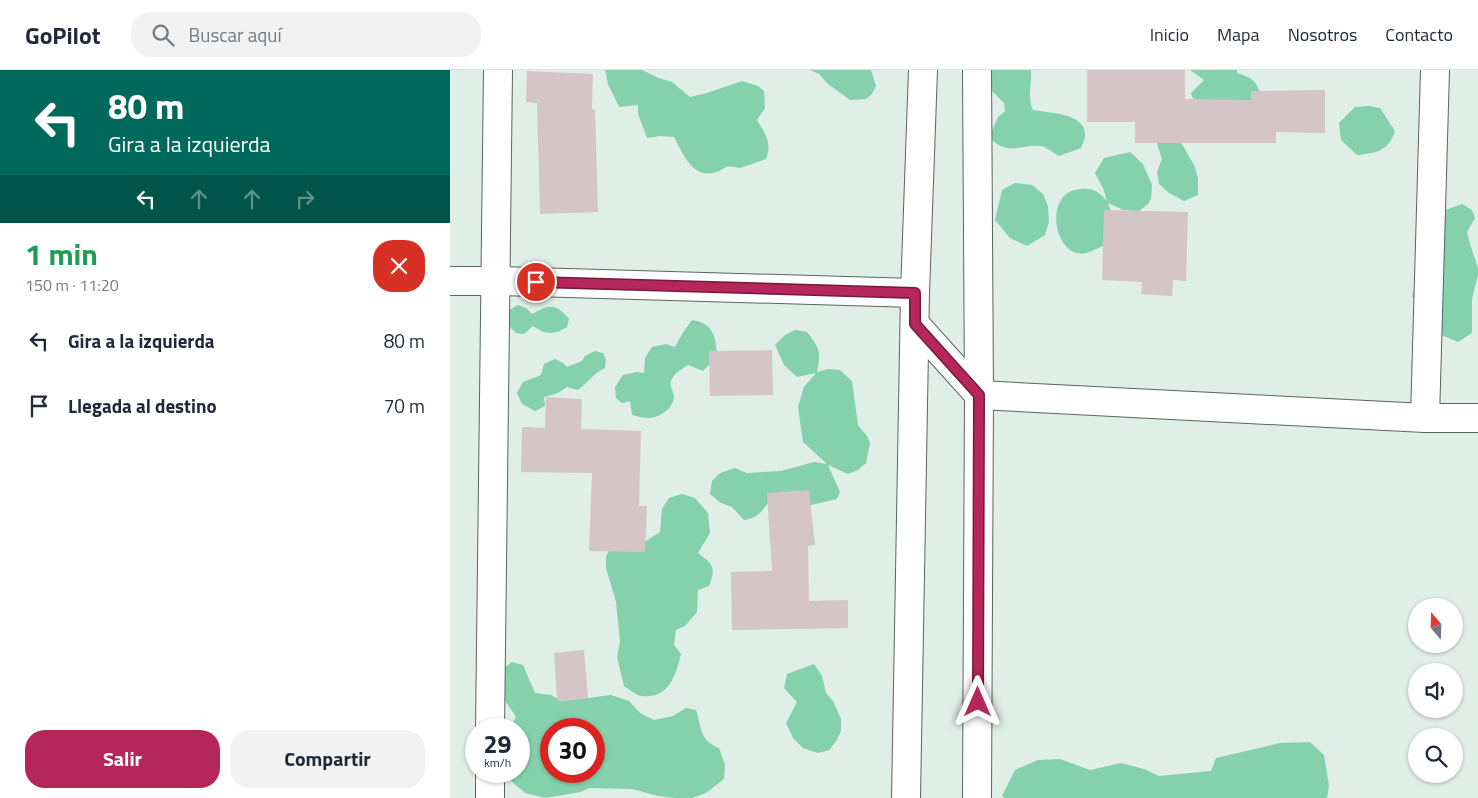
<!DOCTYPE html>
<html lang="es">
<head>
<meta charset="utf-8">
<style>
  :root { --surface:#fff; --page:#f2f2f3; --text:#1f2937; --muted:#747a83; --line:#e0e1e3; --accent:#b5275b }
  body { margin:0; font-family:"Titillium Web",sans-serif; background:var(--page); color:var(--text); height:100vh; display:flex; flex-direction:column; font-size:19px; white-space:nowrap }
  * { box-sizing:border-box; margin:0 }
  p { font-size:16px; color:var(--muted) }
  .icon { flex:none; width:28px; height:28px; fill:none; stroke:currentColor; stroke-width:2; stroke-linecap:round; stroke-linejoin:round }
  .map { position:relative; flex:1; overflow:hidden }
  .panel { display:flex; flex-direction:column; background:var(--surface); width:450px }
  .panel>* { flex:none }
  .guide { background:#00695c; color:#fff; overflow:hidden }
  .needle { width:32px; rotate:341deg }
  .fabs { position:absolute; left:958px; top:528px; display:grid; gap:10px }
  .fabs a { display:grid; place-items:center; width:55px; height:55px; border-radius:50%; background:var(--surface); box-shadow:0 1px 4px #0004; font-size:25px }
  .speed { position:absolute; left:15px; top:648px; display:flex; gap:10px; font-size:25px; font-weight:700; text-align:center }
  .speed>* { display:grid; place-content:center; width:65px; height:65px; border-radius:50%; background:var(--surface); box-shadow:0 1px 4px #0004; line-height:1 }
  .speed small { font-size:12px; font-weight:400 }
  .speed .limit { border:8px solid #d22; background:#fff; color:#111 }
  .pin { position:absolute; display:grid; place-items:center; width:42px; height:42px; color:#fff; margin:-21px; border:2px solid #fff; border-radius:50%; box-shadow:0 1px 5px #0007 }
  .me { position:absolute; width:55px; margin:-28px; rotate:0deg; stroke-linejoin:round; filter:drop-shadow(0 0 4px #0008) }
  .turn { display:flex; align-items:center; gap:18px; height:105px; padding:0 25px; font-size:22px }
  .turn .icon { width:65px; height:65px; stroke-width:2.5 }
  .turn b { display:block; font-size:35px; line-height:42px }
  .lanes { display:flex; align-items:center; height:48px; padding:0 25px; background:#0003; justify-content:center; gap:25px; direction:ltr }
  .lanes .off { opacity:.35 }
  .round { display:grid; place-items:center; flex:none; width:52px; height:52px; border-radius:20px; background:var(--page) }
  .summary { display:flex; align-items:center; justify-content:space-between; height:85px; padding:0 25px }
  h1 { font-size:30px; font-weight:700; line-height:38px; color:#1e9e55 }
  .cta { display:flex; gap:10px; margin-top:auto; padding:10px 25px }
  .cta a { flex:1; height:58px; border-radius:20px; background:var(--accent); color:#fff; font-size:20px; font-weight:700; line-height:58px; text-align:center }
  .cta a+a { background:var(--page); color:var(--text) }
  ul { padding:0; list-style:none }
  li { display:flex; align-items:center; gap:15px; height:65px; padding:0 25px }
  li div { flex:1 }
  li b { display:block; font-size:19px }
  li em { font-style:normal }
  header { display:flex; align-items:center; gap:30px; box-sizing:border-box; height:70px; padding:0 25px; background:var(--surface); border-bottom:1px solid var(--line) }
  header strong { font-size:24px }
  nav { display:flex; gap:28px; margin-inline-start:auto; font-size:18px }
  .search { width:350px; height:45px; background:var(--page); display:flex; align-items:center; gap:12px; box-sizing:border-box; padding:0 18px; border-radius:20px; color:var(--muted); font-size:19px }
  main { display:flex; flex:1; min-height:0 }
  .map>svg:first-child { display:block }
  .green { fill:#84d1ac; fill-rule:evenodd }
  .building { fill:#d5c4c8 }
  .lines { fill:none; stroke-linecap:round; stroke-linejoin:round }
  .minor-casing { stroke:#58665f; stroke-width:30 }
  .minor { stroke:#fff; stroke-width:28 }
  .route-casing { stroke:#76193b; stroke-width:12 }
  .route { stroke:#b5275b; stroke-width:9 }
</style>
</head>
<body>
<header>
<strong>GoPilot</strong>
<div class="search"><svg class="icon" aria-label="search" viewBox="0 0 24 24"><circle cx="10" cy="10" r="6"/><path d="M15 15l6 6"/></svg>Buscar aquí</div>
<nav><a>Inicio</a><a>Mapa</a><a>Nosotros</a><a>Contacto</a></nav>
</header>
<main>
<section class="panel">
<div class="guide">
<div class="turn"><svg class="icon" aria-label="left" viewBox="0 0 24 24"><path d="M17 20v-9H6M10 6l-5 5 5 5"/></svg><div><b>80 m</b>Gira a la izquierda</div></div>
<div class="lanes"><svg class="icon" aria-label="left" viewBox="0 0 24 24"><path d="M17 20v-9H6M10 6l-5 5 5 5"/></svg><svg class="icon off" aria-label="ahead" viewBox="0 0 24 24"><path d="M12 20V5M6 11l6-6 6 6"/></svg><svg class="icon off" aria-label="ahead" viewBox="0 0 24 24"><path d="M12 20V5M6 11l6-6 6 6"/></svg><svg class="icon off" aria-label="right" viewBox="0 0 24 24"><path d="M7 20v-9h11M14 6l5 5-5 5"/></svg></div>
</div>
<div class="summary"><div><h1>1 min</h1><p>150 m · 11:20</p></div><a class="round" style="background:#d93025;color:#fff"><svg class="icon" aria-label="close" viewBox="0 0 24 24"><path d="M6 6l12 12M18 6L6 18"/></svg></a></div>
<ul>
<li><svg class="icon" aria-label="left" viewBox="0 0 24 24"><path d="M17 20v-9H6M10 6l-5 5 5 5"/></svg><div><b>Gira a la izquierda</b></div><em>80 m</em></li>
<li><svg class="icon" aria-label="arrive" viewBox="0 0 24 24"><path d="M6 21V4h12l-3 4 3 4H6"/></svg><div><b>Llegada al destino</b></div><em>70 m</em></li>
</ul>
<div class="cta"><a>Salir</a><a>Compartir</a></div>
</section>
<div class="map">
<svg width="1028" height="728" viewBox="0 0 1028 728">
  <rect width="100%" height="100%" fill="#dfeee6"/>
  <!-- green -->
  <g class="green">
    <path d="M155,0H192L209,8L222,12L240,27L257,23L292,11L308,16L314,21L315,38L307,50C316,65 322,72 316,89L290,98L278,96C247,116 237,92 224,67L210,66L197,68L188,44V35L169,37L158,14Z"/>
    <polygon points="360,0 421,0 426,16 422,24 416,29 400,30 378,14 369,4"/>
    <path d="M536,0H581C582,13 577,28 583,40C599,43 637,43 635,66C635,70 632,74 631,78L609,86C603,83 597,77 591,76C571,74 557,87 539,67L548,47L555,41L554,33L542,21Z"/>
    <path d="M740,0H787V3C806,9 806,12 813,29L749,48L741,23L754,10Z"/>
    <path d="M919,36L930,38L945,61C938,82 926,83 907,85L891,70L889,53L905,37Z"/>
    <polygon points="720,67 729,69 744,95 748,108 748,125 734,131 719,123 709,114 707,102 712,89 707,73"/>
    <path d="M680,82L693,94L702,115L701,129L698,134L689,141L673,140L658,133L667,158C660,173 655,176 639,182C605,195 590,121 631,119C645,118 648,122 657,131L653,118L645,103L654,88Z"/>
    <polygon points="565,113 582,115 593,124 598,136 599,152 595,165 577,176 560,168 545,150 552,120"/>
    <polygon points="1012,134 1022,140 1025,148 1017,162 1020,174 1028,198 1028,205 1022,229 1022,263 1008,272 989,264 974,248 962,226 969,204 995,140"/>
    <path d="M68,235L76,238L82,244C99,234 106,233 119,249L117,257C105,265 95,265 83,256L74,264L66,263L57,254L58,241Z"/>
    <path d="M242,250C264,253 266,268 267,287L253,301L238,295C231,300 224,303 221,311C219,317 224,321 224,327C223,339 209,348 198,348C193,348 187,346 182,345L180,331L172,333L166,328L165,317L173,305L187,302L194,303L195,288L202,277L216,274L225,277L232,264Z"/>
    <path d="M345,260L357,262C370,279 371,281 367,302L378,299L390,300L402,311L408,355L417,366L420,373L416,393L408,400L398,404L378,395L390,422L387,429L361,435L318,433C311,443 306,448 294,450L282,437L271,433L260,424L262,411L270,403L285,398L297,403L331,401L364,392L377,394L353,372L348,337L354,317L366,303L347,307L334,295L325,275L335,265Z"/>
    <path d="M145,281L153,283L156,289L155,298C142,304 139,312 128,320L117,317L108,323L94,327L95,336L85,341L72,334L67,323L73,312L91,305L94,294L105,289L113,293L117,297L132,291L135,286Z"/>
    <path d="M232,424L245,428L258,443L260,463L248,483C264,495 266,497 259,516L248,520L247,542L235,556L226,560L224,575L231,584C226,605 219,629 192,626C186,625 179,619 174,616L167,587L170,571L166,532L156,498V486L163,474L196,471L210,462L212,439L219,428Z"/>
    <path d="M62,592L73,595L85,623L101,625L111,631L138,628L161,625L179,631L190,643L204,650L223,646L236,638L246,640C252,658 249,670 269,678L275,695L274,709L256,723L242,728H225L208,726L182,719L140,718L130,722L96,728L75,723L54,705V701H69V659H60L66,647L40,608ZM101,659H144V701H101Z"/>
    <polygon points="364,594 372,606 376,623 383,631 391,649 391,661 387,670 379,680 368,683 353,678 343,668 336,653 347,632 334,618 337,604"/>
    <polygon points="860,672 874,685 879,716 877,728 554,728 552,726 565,700 588,690 610,689 640,700 671,693 694,699 709,706 761,701 766,688 830,673"/>
  </g>
  <!-- building -->
  <g class="building">
    <polygon points="637,0 735,0 735,29 801,30 801,21 875,20 875,63 826,62 826,73 685,73 685,52 637,52"/>
    <polygon points="77,1 143,4 142,39 145,39 148,142 90,144 87,33 76,32"/>
    <polygon points="654,140 738,142 736,211 723,210 722,226 691,224 692,212 652,210"/>
    <polygon points="322,280 323,325 260,326 259,281"/>
    <polygon points="96,327 132,329 131,359 191,361 189,436 197,436 195,482 139,481 142,403 71,402 72,357 95,358"/>
    <polygon points="359,420 365,475 358,476 359,531 398,530 398,558 282,560 281,502 322,501 317,423"/>
    <polygon points="134,580 138,628 107,631 104,583"/>
  </g>
  <g class="lines">
    <!-- minor casing -->
    <g class="minor-casing">
      <g id="minor">
        <polyline points="527,0 529,325 527,728"/>
        <polyline points="0,211 46,211 465,223"/>
        <polyline points="465,254 529,325 975,348 1028,348"/>
        <polyline points="975,348 985,0"/>
        <polyline points="40,659 48,0"/>
        <polyline points="40,728 40,701"/>
        <polyline points="456,728 465,223 473,0"/>
      </g>
    </g>
    <!-- minor -->
    <use href="#minor" class="minor"/>
  </g>
  <g class="lines">
    <!-- route casing -->
    <g class="route-casing">
      <polyline id="route" points="86,212 465,223 465,254 529,325 528,632"/>
    </g>
    <!-- route -->
    <use href="#route" class="route"/>
  </g>
</svg>
<div class="fabs">
<a><svg class="needle" viewBox="-14 -14 28 28"><path d="M0-13l5 13h-10z" fill="#e53935"/><path d="M0 13l5-13h-10z" fill="#747a83"/></svg></a>
<a><svg class="icon" aria-label="sound" viewBox="0 0 24 24"><path d="M4 9h4l5-4v14l-5-4H4zM17 9q2 3 0 6"/></svg></a>
<a><svg class="icon" aria-label="search" viewBox="0 0 24 24"><circle cx="10" cy="10" r="6"/><path d="M15 15l6 6"/></svg></a>
</div>
<div class="speed"><div>29<small>km/h</small></div><div class="limit">30</div></div>
<div class="pin" style="left:86px;top:212px;background:#d93025"><svg class="icon" aria-label="arrive" viewBox="0 0 24 24"><path d="M6 21V4h12l-3 4 3 4H6"/></svg></div>
<svg class="me" style="left:528px;top:632px" viewBox="-20 -20 40 40"><path d="M0-17L14 15 0 8-14 15z" fill="#b5275b" stroke="#fff" stroke-width="4"/></svg>
</div>
</main>
</body>
</html>
